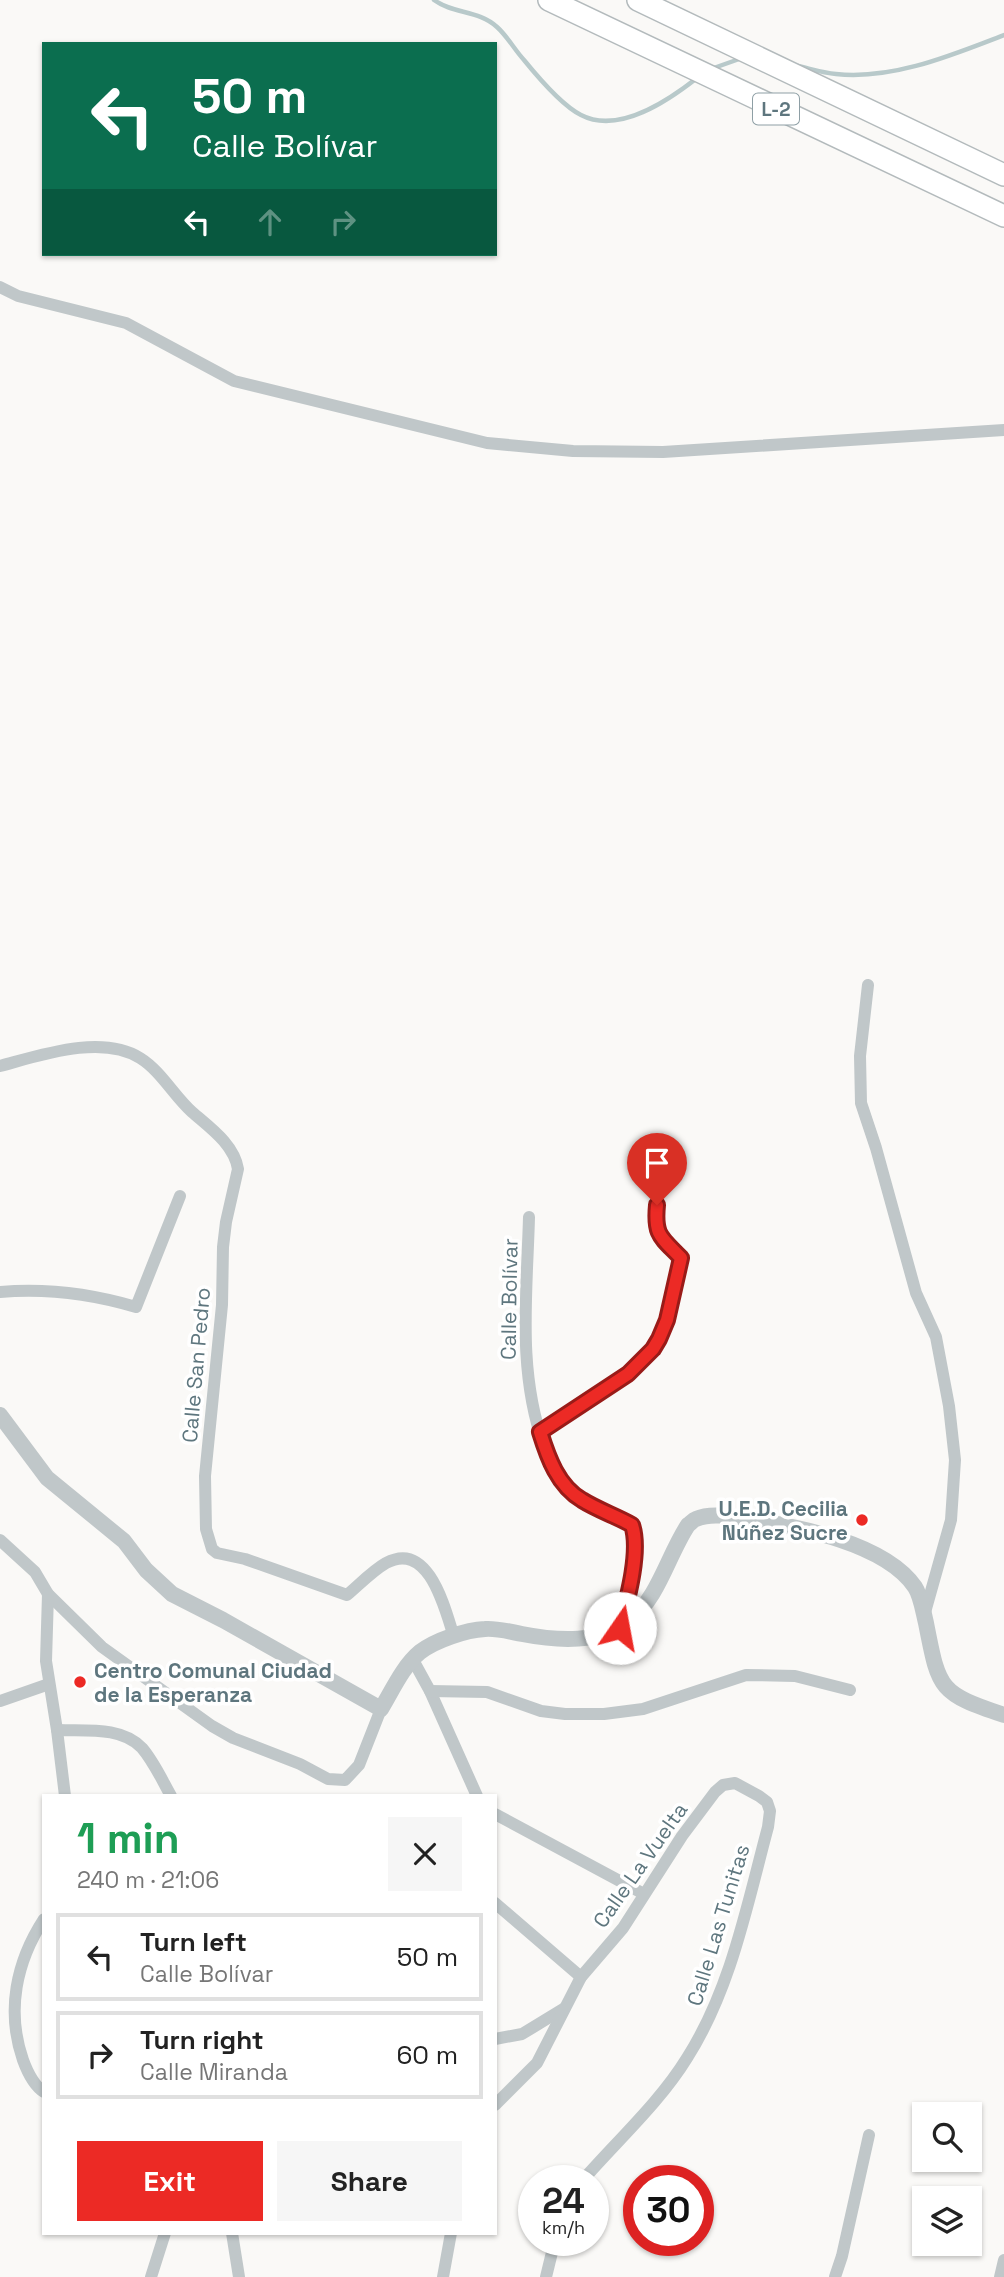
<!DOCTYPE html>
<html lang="en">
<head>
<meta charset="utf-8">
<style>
  :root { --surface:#fff; --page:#f6f6f6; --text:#222; --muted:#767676; --line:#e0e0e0; --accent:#ec2a25 }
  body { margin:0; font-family:"Space Grotesk",sans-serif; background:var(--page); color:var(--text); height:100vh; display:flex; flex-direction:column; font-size:26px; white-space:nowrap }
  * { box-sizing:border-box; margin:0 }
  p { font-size:23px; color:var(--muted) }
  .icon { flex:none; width:38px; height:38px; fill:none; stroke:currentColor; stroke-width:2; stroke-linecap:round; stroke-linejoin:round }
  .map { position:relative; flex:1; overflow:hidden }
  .sheet { position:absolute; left:42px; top:1794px; width:455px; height:441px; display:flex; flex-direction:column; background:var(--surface); border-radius:0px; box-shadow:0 2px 5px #0004 }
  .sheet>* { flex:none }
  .top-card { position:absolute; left:42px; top:42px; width:455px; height:214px; border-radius:0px; box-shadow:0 2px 5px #0004; background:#0b6e4f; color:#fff; overflow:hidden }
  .controls { position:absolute; left:912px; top:2102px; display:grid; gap:14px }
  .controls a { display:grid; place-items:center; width:70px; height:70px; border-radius:0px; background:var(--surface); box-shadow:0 2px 5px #0004; font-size:35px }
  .speed { position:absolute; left:518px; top:2165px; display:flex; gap:14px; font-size:35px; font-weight:700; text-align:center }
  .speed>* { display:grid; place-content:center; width:91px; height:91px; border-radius:50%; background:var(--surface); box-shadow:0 2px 5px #0004; line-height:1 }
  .speed small { font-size:18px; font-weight:400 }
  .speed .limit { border:10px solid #d22; background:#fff; color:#111 }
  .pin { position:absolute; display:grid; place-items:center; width:60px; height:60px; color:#fff; margin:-72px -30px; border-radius:50% 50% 50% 0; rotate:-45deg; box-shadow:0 0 7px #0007 }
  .pin .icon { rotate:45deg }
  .me { position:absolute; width:77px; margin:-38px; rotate:12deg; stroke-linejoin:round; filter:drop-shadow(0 0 5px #0008) }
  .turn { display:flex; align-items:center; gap:24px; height:147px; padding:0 35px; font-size:32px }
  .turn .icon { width:91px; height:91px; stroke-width:2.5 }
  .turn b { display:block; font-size:49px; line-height:60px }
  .lanes { display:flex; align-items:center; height:66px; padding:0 35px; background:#0003; justify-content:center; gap:35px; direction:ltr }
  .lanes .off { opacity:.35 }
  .round { display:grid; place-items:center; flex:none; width:74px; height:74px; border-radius:0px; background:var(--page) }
  .summary { display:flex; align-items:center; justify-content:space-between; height:119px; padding:0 35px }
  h1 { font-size:42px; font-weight:600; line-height:52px; color:#1e9e55 }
  .action { display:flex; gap:14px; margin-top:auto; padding:14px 35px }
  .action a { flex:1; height:80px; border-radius:0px; background:var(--accent); color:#fff; font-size:28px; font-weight:600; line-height:80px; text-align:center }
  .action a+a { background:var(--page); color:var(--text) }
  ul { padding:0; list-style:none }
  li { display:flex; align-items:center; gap:21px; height:88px; margin:0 14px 10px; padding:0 21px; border:4px solid var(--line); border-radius:0px }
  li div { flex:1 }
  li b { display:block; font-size:26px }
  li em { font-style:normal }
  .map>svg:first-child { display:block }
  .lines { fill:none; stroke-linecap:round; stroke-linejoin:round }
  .stream { stroke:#b8c9ca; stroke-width:4.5 }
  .trunk-casing { stroke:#b3babc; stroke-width:24 }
  .minor { stroke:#c0c7c9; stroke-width:12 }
  .tertiary { stroke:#c0c7c9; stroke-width:16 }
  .trunk { stroke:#fff; stroke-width:21 }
  .route-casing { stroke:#991b18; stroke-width:18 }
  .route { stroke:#ec2a25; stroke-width:12 }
  .poi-dot { fill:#ec2a25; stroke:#fff; stroke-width:2.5 }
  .labels { text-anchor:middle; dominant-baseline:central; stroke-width:7; stroke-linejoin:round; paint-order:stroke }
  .shield { fill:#fff; stroke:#8e9fa5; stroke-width:2 }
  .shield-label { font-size:19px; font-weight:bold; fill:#5e767e }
  .street-label { font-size:21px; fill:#5e767e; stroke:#fff }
  .poi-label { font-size:21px; font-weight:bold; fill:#5e767e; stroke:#fff; text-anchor:end }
</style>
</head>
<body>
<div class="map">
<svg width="1004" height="2277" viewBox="0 0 1004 2277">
  <rect width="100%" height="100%" fill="#faf9f7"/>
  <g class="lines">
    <!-- stream -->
    <g class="stream">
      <path d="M434,0C453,14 479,10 497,27C508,37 514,49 524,60C537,76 563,106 581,115C619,135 669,100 697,78"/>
      <path d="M798,66C811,69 823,73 836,74C893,80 952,55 1004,35"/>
      <polyline points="711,69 742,58"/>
    </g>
    <!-- trunk casing -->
    <g class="trunk-casing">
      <g id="trunk">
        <polyline points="549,0 1004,216"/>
        <polyline points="638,0 1004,175"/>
      </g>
    </g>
    <!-- minor -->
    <g class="minor">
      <polyline points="0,287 18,296 126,323 234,381 487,443 573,451 663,452 1004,430"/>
      <polyline points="868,985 860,1056 861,1103 876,1148 916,1293 936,1337 949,1406 955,1460 951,1520 924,1616"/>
      <path d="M0,1066C41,1055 102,1034 140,1058C161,1071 174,1096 192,1112C209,1127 234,1144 238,1169L226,1222L223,1247L222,1305L205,1476L206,1529L212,1549L217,1553L245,1559L347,1595C359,1585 372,1571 386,1563C429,1540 445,1609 454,1637"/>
      <path d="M529,1217C527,1294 517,1371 544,1446C550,1462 557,1480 571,1492C588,1507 612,1514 632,1525C641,1552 627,1600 620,1627"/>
      <path d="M0,1292C46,1288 92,1294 136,1307L180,1196"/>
      <path d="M540,1432C576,1408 637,1378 658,1341C672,1317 675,1285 681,1258C661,1237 654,1236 658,1205"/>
      <polyline points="0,1540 35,1572 48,1594 102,1647 212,1726 233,1738 300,1764 328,1779 345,1780 359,1765 381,1709"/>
      <polyline points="48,1594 46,1661 57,1730 65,1796"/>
      <polyline points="413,1660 430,1691 477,1796"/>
      <polyline points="430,1691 487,1692 541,1711 565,1714 604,1714 643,1709 746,1675 795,1676 850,1690"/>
      <polyline points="0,1701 49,1684"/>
      <path d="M57,1730C85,1731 122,1726 142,1748C154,1762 162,1780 171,1796"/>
      <polyline points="495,1814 644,1894"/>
      <polyline points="495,1903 581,1977"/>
      <path d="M44,1919C16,1962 6,2011 23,2060C27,2071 33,2085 44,2092"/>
      <polyline points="495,2039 522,2034 563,2009"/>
      <path d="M495,2105L537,2063L581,1977L623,1928L682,1836L715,1792L723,1785L735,1783L759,1796L767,1802L770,1811L768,1827C747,1905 731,1989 687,2058C660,2102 617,2141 583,2180"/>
      <polyline points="232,2233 239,2277"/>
      <polyline points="151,2277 165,2233"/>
      <polyline points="443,2277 451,2233"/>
      <polyline points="546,2277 555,2240"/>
      <polyline points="835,2277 842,2256 869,2135"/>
      <polyline points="1000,2277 1004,2260"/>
    </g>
    <!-- tertiary -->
    <path class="tertiary" d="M0,1415L47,1478L124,1541L146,1570L172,1594L223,1620L381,1709C392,1691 403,1666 420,1652C436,1640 466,1630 485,1629C497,1628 511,1632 522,1634C558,1641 600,1644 630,1620C659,1597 668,1555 688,1525C691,1523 693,1520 696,1519C711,1512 734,1517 749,1519C798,1527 885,1543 915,1587C921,1596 923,1611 926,1623C939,1689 938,1693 1004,1715"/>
    <!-- trunk -->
    <use href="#trunk" class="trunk"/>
  </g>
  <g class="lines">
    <!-- route casing -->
    <g class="route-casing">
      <path id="route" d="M620,1628C627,1601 641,1551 632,1525C616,1516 598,1510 582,1500C558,1486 548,1458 540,1432L628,1374L653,1349L659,1339L667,1320L681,1258C661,1237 654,1236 657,1205"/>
    </g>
    <!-- route -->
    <use href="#route" class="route"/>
  </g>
  <!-- markers -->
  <g class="poi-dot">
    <circle cx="862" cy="1520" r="7"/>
    <circle cx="80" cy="1682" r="7"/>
  </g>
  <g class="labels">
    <!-- shield labels -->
    <rect class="shield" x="753" y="93.5" width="46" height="31" rx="5"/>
    <g class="shield-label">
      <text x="776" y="109">L-2</text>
    </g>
    <!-- street labels -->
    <g class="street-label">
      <text transform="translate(509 1299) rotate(-89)">Calle Bolívar</text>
      <text transform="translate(196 1365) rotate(-85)">Calle San Pedro</text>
      <text transform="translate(640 1865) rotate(-55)">Calle La Vuelta</text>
      <text transform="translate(718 1925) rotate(-73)">Calle Las Tunitas</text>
    </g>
    <!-- poi labels -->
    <g class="poi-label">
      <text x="848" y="1508">U.E.D. Cecilia<tspan x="848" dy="24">Núñez Sucre</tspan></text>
      <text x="94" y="1670" text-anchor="start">Centro Comunal Ciudad<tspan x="94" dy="24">de la Esperanza</tspan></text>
    </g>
  </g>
</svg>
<div class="controls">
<a><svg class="icon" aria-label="search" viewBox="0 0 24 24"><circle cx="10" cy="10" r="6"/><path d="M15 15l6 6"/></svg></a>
<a><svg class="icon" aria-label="layers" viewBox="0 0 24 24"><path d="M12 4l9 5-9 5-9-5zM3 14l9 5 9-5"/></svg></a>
</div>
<div class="speed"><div>24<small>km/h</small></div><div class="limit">30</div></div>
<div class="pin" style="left:657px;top:1205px;background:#d93025"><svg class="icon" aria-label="arrive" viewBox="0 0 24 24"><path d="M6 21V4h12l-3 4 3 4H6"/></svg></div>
<svg class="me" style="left:620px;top:1628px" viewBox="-20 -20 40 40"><circle r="19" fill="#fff"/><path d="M0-13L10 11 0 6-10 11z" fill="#ec2a25"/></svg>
<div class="top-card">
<div class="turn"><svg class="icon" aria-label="left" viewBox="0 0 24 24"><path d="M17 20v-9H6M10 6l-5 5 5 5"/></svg><div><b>50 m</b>Calle Bolívar</div></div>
<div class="lanes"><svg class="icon" aria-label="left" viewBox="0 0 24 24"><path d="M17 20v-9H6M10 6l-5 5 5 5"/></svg><svg class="icon off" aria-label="ahead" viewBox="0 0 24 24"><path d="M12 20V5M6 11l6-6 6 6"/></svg><svg class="icon off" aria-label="right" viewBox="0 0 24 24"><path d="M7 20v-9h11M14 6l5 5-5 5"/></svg></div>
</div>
<section class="sheet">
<div class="summary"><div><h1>1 min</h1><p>240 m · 21:06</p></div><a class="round"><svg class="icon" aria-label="close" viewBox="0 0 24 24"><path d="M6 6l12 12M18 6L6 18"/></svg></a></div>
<ul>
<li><svg class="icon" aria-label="left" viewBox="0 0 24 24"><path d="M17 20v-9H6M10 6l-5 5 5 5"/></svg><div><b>Turn left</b><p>Calle Bolívar</p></div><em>50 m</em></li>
<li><svg class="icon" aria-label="right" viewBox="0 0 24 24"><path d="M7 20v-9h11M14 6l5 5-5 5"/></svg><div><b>Turn right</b><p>Calle Miranda</p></div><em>60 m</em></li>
</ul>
<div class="action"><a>Exit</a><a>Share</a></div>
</section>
</div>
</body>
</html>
